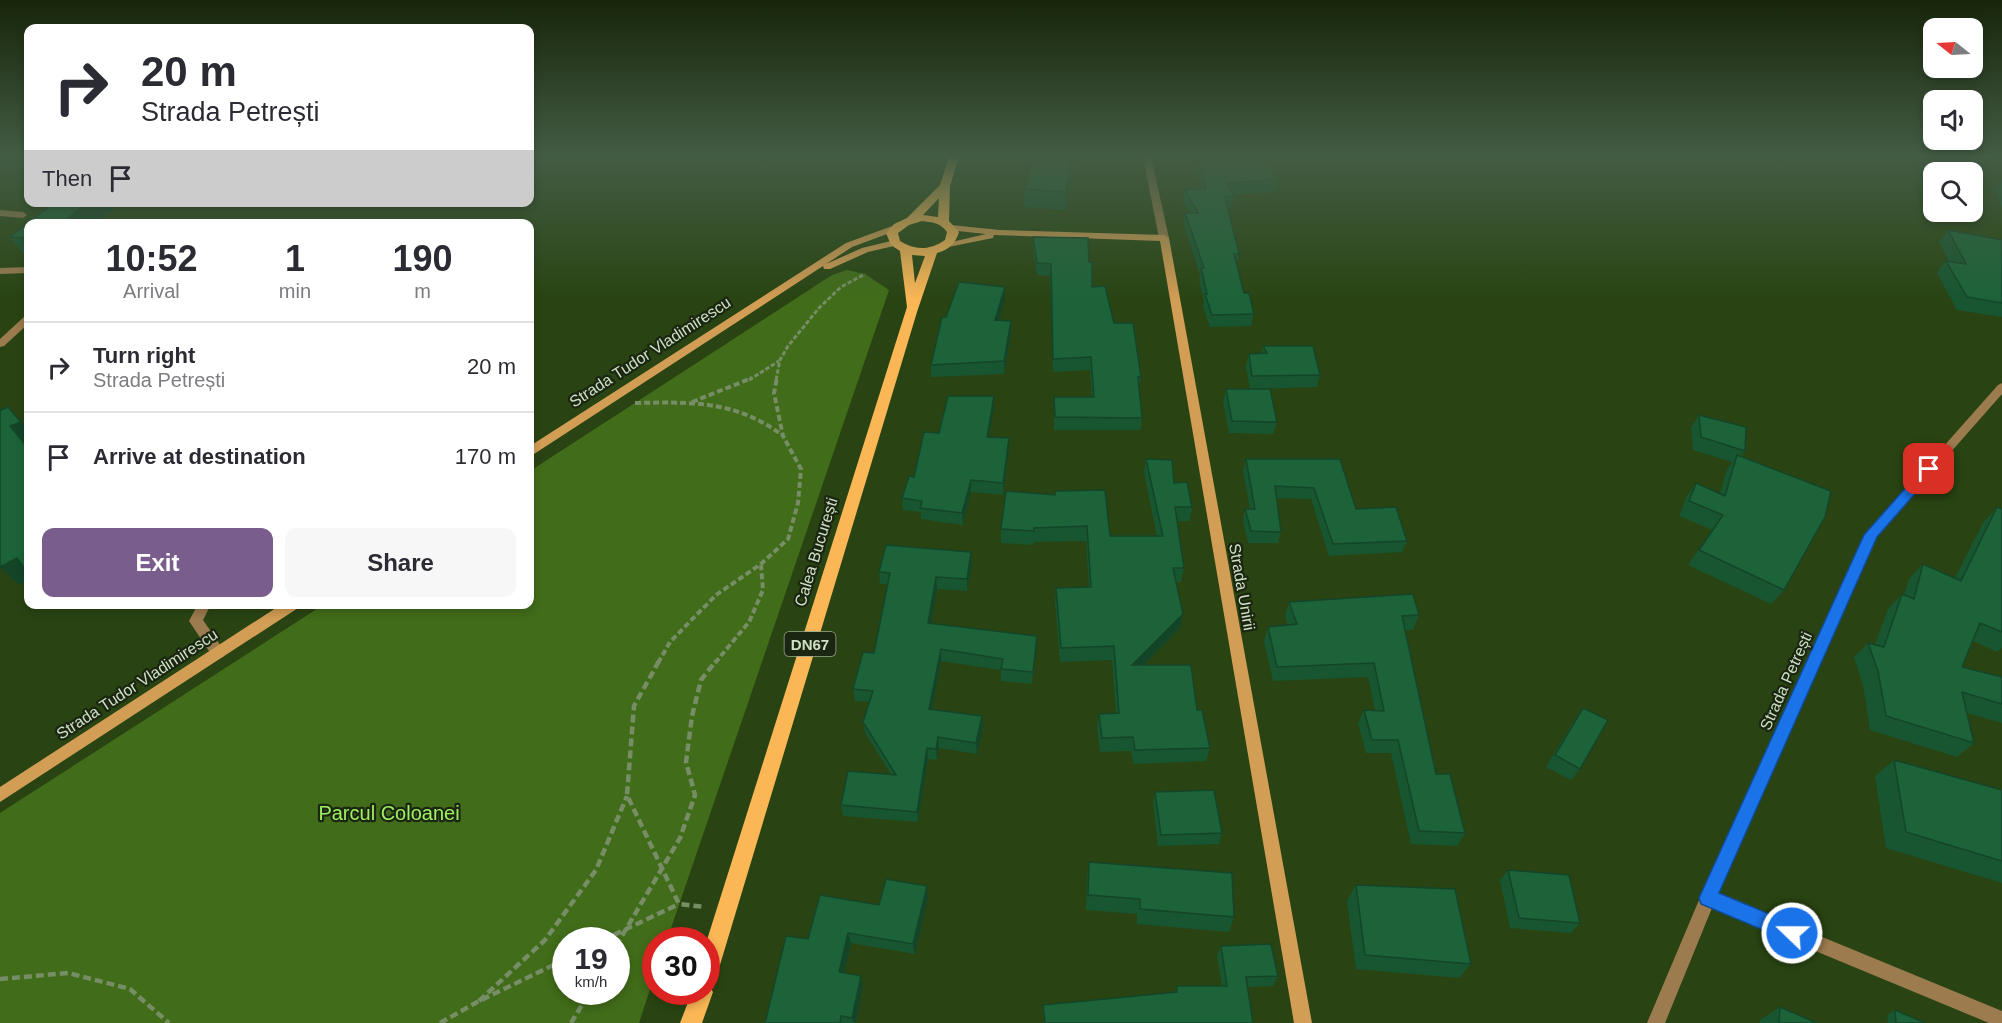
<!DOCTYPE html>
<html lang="en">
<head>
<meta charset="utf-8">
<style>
  :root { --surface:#fff; --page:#f7f7f7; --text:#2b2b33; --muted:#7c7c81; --line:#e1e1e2; --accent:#795d8c }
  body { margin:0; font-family:Helvetica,sans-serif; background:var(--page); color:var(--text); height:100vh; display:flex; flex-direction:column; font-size:22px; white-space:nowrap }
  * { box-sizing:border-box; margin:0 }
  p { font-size:20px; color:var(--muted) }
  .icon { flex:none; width:33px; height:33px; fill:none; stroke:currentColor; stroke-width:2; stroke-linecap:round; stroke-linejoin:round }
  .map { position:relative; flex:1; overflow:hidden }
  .details { position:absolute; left:24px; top:219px; width:510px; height:390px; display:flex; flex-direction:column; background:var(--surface); border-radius:12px; box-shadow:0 3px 9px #0003 }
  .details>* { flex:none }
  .hud { position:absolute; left:24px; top:24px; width:510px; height:183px; border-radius:12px; box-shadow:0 3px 9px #0003; background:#fff; color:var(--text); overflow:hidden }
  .needle { width:39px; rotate:288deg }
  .controls { position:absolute; left:1923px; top:18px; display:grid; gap:12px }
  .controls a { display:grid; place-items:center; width:60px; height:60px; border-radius:12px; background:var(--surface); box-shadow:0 3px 9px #0003; font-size:30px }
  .speed { position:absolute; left:552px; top:927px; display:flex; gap:12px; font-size:30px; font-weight:700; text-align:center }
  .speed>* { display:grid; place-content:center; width:78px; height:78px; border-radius:50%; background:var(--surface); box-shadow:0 3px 9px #0003; line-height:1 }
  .speed small { font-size:15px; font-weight:400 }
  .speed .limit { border:9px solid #d22; background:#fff; color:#111 }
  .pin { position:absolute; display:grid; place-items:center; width:51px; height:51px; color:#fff; margin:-26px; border-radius:12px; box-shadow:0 3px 9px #0006 }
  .me { position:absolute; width:66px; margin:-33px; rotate:292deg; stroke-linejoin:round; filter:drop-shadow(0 0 4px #0008) }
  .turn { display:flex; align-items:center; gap:21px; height:126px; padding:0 18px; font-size:27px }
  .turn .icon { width:78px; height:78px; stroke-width:2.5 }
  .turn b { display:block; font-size:42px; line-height:51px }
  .then { display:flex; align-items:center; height:57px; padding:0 18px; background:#0003; gap:12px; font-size:22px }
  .eta { display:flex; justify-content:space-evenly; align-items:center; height:102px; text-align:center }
  .eta b { font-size:36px; font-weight:700; line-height:42px }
  .cta { display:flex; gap:12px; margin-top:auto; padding:12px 18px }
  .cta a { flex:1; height:69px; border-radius:12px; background:var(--accent); color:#fff; font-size:24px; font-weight:700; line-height:69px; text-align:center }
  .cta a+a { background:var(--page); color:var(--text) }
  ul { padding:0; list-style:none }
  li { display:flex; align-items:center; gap:18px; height:90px; padding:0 18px; border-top:2px solid var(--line) }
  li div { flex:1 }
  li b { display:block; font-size:22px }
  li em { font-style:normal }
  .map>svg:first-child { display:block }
  .green { fill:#416c19; fill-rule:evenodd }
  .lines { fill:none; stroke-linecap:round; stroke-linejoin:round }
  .path-far2 { stroke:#768d65; stroke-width:3; stroke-dasharray:4.5 2; stroke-linecap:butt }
  .path-far1 { stroke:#768d65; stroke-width:4; stroke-dasharray:6 3; stroke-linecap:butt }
  .path { stroke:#768d65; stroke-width:4.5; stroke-dasharray:8 4; stroke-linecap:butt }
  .lane { fill:#9c7b4f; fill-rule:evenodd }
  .street { fill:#9c7b4f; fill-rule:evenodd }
  .secondary { fill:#d29d54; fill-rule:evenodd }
  .primary { fill:#fbb756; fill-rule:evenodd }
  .wall { fill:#185531 }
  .shaded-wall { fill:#144528 }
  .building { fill:#1c6339; stroke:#144528; stroke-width:1.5 }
  .route { fill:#1a73e8; stroke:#114b97; stroke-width:1.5 }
  .labels { text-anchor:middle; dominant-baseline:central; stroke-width:4.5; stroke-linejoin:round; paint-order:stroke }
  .shield { fill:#1a2611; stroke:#99a88f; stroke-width:1.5 }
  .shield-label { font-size:15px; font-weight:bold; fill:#cfe0c5 }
  .street-label { font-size:16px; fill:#cfe0c5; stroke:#1a2611 }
  .near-park-label { font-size:20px; fill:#a0ef61; stroke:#1a2611 }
</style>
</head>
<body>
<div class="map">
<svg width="2002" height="1023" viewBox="0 0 2002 1023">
  <rect width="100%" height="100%" fill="#294412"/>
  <!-- green -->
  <path class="green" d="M847,270L865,274L889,290L667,940H656L655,974L639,1023H0V813L323,605L530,604V471L832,275ZM566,940H616V992H566Z"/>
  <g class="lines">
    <!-- path-far2 -->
    <g class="path-far2">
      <polyline points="749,380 779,361"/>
      <polyline points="776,380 780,360 788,346 819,308 841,287 865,274"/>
    </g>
    <!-- path-far1 -->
    <g class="path-far1">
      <polyline points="692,402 752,378"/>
      <path d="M635,403C691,402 735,400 782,435"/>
      <polyline points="658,663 670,642 716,595 761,564 788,539 798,503 801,469 783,436 774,393 777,378"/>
      <polyline points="715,663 749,622 763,590 761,565"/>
    </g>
    <!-- path -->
    <g class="path">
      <polyline points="659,661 634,706 627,795 679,904 705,907"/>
      <polyline points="603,940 679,904"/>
      <polyline points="616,946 680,838 695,795 686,762 692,716 701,680 716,661"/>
      <polyline points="0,979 68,973 130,989 169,1023"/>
      <polyline points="479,1001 545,940 596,870 627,796"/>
      <polyline points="440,1023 479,1001 566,959"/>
      <polyline points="571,1023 590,992"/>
    </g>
    <!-- lane -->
    <g class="lane">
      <polygon points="0,210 23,212 27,215 23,218 0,216"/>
      <polygon points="28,267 28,273 0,274 0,268"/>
      <polygon points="28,316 28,324 4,346 0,347 0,339 24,317"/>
      <polygon points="198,604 211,604 203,620 223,649 225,653 223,657 218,659 213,657 189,621"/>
    </g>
    <!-- street -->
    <g class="street">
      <polygon points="1143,157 1151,157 1169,238 1167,240 1161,240 1159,238"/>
      <polygon points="2002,383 2002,394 1876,537 1718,894 2002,1011 2002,1023 1989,1023 1712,908 1665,1023 1647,1023 1702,893 1865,535 1998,385"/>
    </g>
    <!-- secondary -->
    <g class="secondary">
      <polygon points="895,225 900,228 898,230 852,247 826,264 862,248 895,240 898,241 898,245 868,252 830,269 824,269 823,266 534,454 530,455 530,446 846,243"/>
      <polygon points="951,225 1000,230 1164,235 1169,238 1312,1023 1294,1023 1160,241 994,235 993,238 943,248 943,244 986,234 948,230 946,228"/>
      <polygon points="282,604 299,604 298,608 0,802 0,787"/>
    </g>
    <!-- primary -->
    <path class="primary" d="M949,157H959L950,186L949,221L959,232C955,244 950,249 937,253L917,312L716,978L710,987L713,992L702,1023H680L692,992H706V943L907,307L900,251L891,245L886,233L894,224L907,218L940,185ZM939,198L938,217L923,215ZM922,221C932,222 941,223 947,232L945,240C931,250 915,251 900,241L898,233L909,225ZM912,255L925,256L915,283Z"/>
  </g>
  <!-- wall -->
  <g class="wall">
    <polygon points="0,157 28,157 28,164 24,167 0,165"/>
    <polygon points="1073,157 1066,210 1024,207 1025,189"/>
    <polygon points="1193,157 1213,157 1214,160 1277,180 1274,192 1233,194 1234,196 1232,208 1228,208 1239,254 1237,264 1244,293 1254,314 1251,326 1210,327 1203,306 1204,301 1199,280 1200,274 1184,225 1185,213 1190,213 1183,201 1185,190 1202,189"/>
    <polygon points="2002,181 2002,208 1995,189"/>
    <polygon points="55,202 109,202 113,210 96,224 28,224 28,255 24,255 10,237"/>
    <polygon points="1948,230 2002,240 2002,317 1957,310 1937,273 1946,261 1949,261 1939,242"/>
    <polygon points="1033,237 1089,262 1092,287 1114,323 1141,377 1139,389 1142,418 1141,430 1054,430 1054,397 1092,397 1090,370 1053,372 1050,276 1037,275 1033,248"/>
    <polygon points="1005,300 998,320 1011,321 1011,334 1004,374 931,377 931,365 946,317"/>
    <polygon points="1263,346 1320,375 1317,387 1250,389 1246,366 1249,354 1262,353"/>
    <polygon points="1226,389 1277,422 1273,434 1229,433 1223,402"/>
    <polygon points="994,396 994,408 989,437 1009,438 1009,450 1003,495 971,492 963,525 921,519 921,512 903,510 902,498 939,433"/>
    <polygon points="1699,415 1745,451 1741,456 1784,590 1771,604 1688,565 1712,530 1679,516 1686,498 1696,483 1720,493 1727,470 1732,462 1693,450 1691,427"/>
    <polygon points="1146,459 1174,483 1192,507 1190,521 1177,521 1184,568 1181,582 1176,582 1183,614 1180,628 1144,665 1197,710 1210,748 1206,761 1133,764 1131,751 1100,752 1097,727 1099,714 1116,713 1112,660 1060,662 1055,602 1056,588 1089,587 1086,541 1034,542 1033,545 1001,543 1001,529 1006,491 1110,536 1157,536 1144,473"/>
    <polygon points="1246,459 1340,459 1356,509 1407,541 1402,552 1329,556 1311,499 1277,498 1281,532 1278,543 1248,543 1243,520 1245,509 1250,509 1243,471"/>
    <polygon points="1997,507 2002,509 2002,648 1997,652 1973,641 1962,667 2002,677 2002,723 1967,713 1974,743 1957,757 1870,730 1863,685 1854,657 1868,643 1875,645 1888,609 1902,594 1904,595 1909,579 1923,564 1955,578 1983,523"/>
    <polygon points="972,565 967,591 937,589 931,623 1037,648 1032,684 1001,681 1001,670 941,661 932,710 982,716 983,728 977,754 939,748 937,760 928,759 918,822 843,816 841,805 891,774 865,733 863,722 869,702 855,701 853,689 874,653 887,584 880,584 879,572"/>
    <polygon points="1289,602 1419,615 1413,630 1405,630 1436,774 1465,833 1457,846 1411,844 1391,753 1366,753 1358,723 1364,710 1375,710 1368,677 1273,681 1264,641 1268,627 1288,625 1285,616"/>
    <polygon points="1583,708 1580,769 1571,780 1546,767 1575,719"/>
    <polygon points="1894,760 2002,790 2002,883 1886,848 1875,776"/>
    <polygon points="1155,792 1222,833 1219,844 1158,846 1153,803"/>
    <polygon points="1089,862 1234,917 1229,932 1137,924 1137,914 1086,910 1087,877"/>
    <polygon points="1508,870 1580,923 1571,933 1510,928 1500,880"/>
    <polygon points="1356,885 1471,964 1459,978 1356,969 1347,901"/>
    <polygon points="928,897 915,954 851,943 844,973 863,985 856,1023 765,1023 808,939"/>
    <polygon points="1221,946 1278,976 1273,986 1247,987 1253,1023 1044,1023 1043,1014 1043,1005 1175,992 1177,986 1222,986 1217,956"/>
    <polygon points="1780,1007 1817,1023 1760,1023 1760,1020"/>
    <polygon points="1895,1010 1925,1023 1888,1023 1887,1015"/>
  </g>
  <!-- shaded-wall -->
  <g class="shaded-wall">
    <polygon points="17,157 28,157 28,164 24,167"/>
    <polygon points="1071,157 1073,157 1066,210 1066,192"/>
    <polygon points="88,202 109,202 113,210 96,224 61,224"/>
    <polygon points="1005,287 1005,300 995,333 995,320"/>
    <polygon points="1011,321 1011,334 1004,374 1004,361"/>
    <polygon points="994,396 994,408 987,449 987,437"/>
    <polygon points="21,422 28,430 28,444 27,445 28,448 10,426"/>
    <polygon points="1009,438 1009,450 1003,495 1003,483"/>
    <polygon points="971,480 971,492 963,525 962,513"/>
    <polygon points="971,552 972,565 967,591 967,579"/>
    <polygon points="17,558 28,570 28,580 19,585 0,567"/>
    <polygon points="936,577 937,589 929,635 928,623"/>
    <polygon points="1183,614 1180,628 1130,679 1132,665"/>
    <polygon points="1037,636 1037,648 1032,684 1033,672"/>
    <polygon points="941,649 941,661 930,721 929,709"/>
    <polygon points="982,716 983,728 977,754 976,743"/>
    <polygon points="938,737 939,748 937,760 936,749"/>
    <polygon points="927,748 928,759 918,822 917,812"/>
    <polygon points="927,886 928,897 915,954 913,944"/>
    <polygon points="848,933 851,943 842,982 839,972"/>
    <polygon points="861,976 863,985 856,1023 854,1023 852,1018"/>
  </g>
  <!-- building -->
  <g class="building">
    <polygon points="1033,157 1071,157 1066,192 1025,189"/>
    <polygon points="1198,157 1213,157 1214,160 1248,157 1263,157 1277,180 1227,183 1234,196 1225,197 1239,254 1234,254 1244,293 1249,293 1254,314 1212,315 1205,294 1207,294 1201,268 1204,268 1185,213 1198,213 1185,190 1206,188"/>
    <polygon points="55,202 88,202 61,224 28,224 28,238 10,237"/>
    <polygon points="1948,230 2002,240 2002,303 1967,297 1946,261 1966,264"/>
    <polygon points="1033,237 1088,238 1089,262 1092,263 1092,287 1105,286 1114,323 1133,323 1141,377 1138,377 1142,418 1055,417 1054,397 1094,397 1091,357 1053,359 1051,264 1037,263"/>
    <polygon points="959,282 1005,287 995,320 1011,321 1004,361 931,365 942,317 946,317"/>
    <polygon points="1263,346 1313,346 1320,375 1252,376 1249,354 1267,353"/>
    <polygon points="1226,389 1270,389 1277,422 1232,421"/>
    <polygon points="948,396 994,396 987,437 1009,438 1003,483 971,480 962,513 920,508 922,501 902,498 909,476 914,477 924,432 939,433"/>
    <polygon points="8,407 21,422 10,426 28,448 28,573 17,558 0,567 0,410 1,410"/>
    <polygon points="1699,415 1746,427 1745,451 1701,437"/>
    <polygon points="1737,455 1831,491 1825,517 1784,590 1699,550 1723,515 1689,501 1696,483 1725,496"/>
    <polygon points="1146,459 1172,460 1174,483 1187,482 1192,507 1175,507 1184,568 1173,568 1183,614 1132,665 1191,665 1197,710 1202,710 1210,748 1135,750 1133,737 1102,738 1099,714 1119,713 1114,646 1061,648 1056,588 1091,587 1087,526 1034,528 1034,531 1001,529 1006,491 1055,495 1055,491 1105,490 1110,536 1163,536"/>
    <polygon points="1246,459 1340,459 1356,509 1396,507 1407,541 1333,544 1314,488 1275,486 1281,532 1251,531 1245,509 1255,509"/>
    <polygon points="1997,507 2002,509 2002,632 1980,623 1962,667 2002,677 2002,704 1962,692 1974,743 1886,716 1878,671 1868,643 1884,647 1902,594 1914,599 1923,564 1961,581"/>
    <polygon points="886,545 971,552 967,579 936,577 928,623 1037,636 1033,672 1001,669 1003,659 941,649 929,709 982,716 976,743 938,737 936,749 927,748 917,812 841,805 848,771 896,775 863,722 873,691 853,689 863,652 874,653 890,573 879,572"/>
    <polygon points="1413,594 1419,615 1402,616 1436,774 1450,774 1465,833 1419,831 1398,740 1372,740 1364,710 1384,711 1374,663 1277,667 1268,627 1297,624 1289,602"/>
    <polygon points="1583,708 1608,720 1580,769 1555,755"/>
    <polygon points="1894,760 2002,790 2002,861 1906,832"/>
    <polygon points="1214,790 1222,833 1161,835 1155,792"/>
    <polygon points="1089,862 1232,873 1234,917 1140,909 1140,899 1088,895"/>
    <polygon points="1508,870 1569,875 1580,923 1519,918"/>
    <polygon points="886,879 927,886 913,944 848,933 839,972 861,976 852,1018 841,1016 840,1023 765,1023 786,936 808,939 820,895 879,905"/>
    <polygon points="1356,885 1455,889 1471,964 1365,955"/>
    <polygon points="1271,944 1278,976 1246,977 1253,1023 1045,1023 1043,1005 1177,992 1177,986 1227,986 1221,946"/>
    <polygon points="1780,1007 1817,1023 1779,1023"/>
    <polygon points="1895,1010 1925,1023 1896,1023"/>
  </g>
  <!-- sky -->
  <linearGradient id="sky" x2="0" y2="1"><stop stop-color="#17250a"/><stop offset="0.52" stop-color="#435c44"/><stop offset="1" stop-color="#435c44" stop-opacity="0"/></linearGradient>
  <rect width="2002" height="300" fill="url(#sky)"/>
  <!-- route -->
  <polygon class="route" points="1929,464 1934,466 1936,469 1934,472 1877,537 1719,893 1798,926 1801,933 1798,939 1792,942 1701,904 1699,898 1864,535 1925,466"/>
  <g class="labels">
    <!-- shield labels -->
    <rect class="shield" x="784.5" y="632" width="51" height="24" rx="4.5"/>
    <g class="shield-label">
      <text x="810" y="644">DN67</text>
    </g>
    <!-- street labels -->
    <g class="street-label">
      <text transform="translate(650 352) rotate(-33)">Strada Tudor Vladimirescu</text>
      <text transform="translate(816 552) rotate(-73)">Calea București</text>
      <text transform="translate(1242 587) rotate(80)">Strada Unirii</text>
      <text transform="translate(1786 681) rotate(-66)">Strada Petrești</text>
      <text transform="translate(137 684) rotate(-33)">Strada Tudor Vladimirescu</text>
    </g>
    <!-- near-park labels -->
    <g class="near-park-label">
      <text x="389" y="813">Parcul Coloanei</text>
    </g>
  </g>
</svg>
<div class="controls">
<a><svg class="needle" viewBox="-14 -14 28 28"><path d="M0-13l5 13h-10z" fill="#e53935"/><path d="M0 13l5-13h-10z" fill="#7c7c81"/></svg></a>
<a><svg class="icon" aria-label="sound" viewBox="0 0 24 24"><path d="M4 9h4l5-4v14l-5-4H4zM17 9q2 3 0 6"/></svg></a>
<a><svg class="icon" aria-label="search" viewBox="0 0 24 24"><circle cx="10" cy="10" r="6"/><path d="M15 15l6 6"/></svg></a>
</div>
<div class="speed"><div>19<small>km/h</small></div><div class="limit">30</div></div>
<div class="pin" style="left:1929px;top:469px;background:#d93025"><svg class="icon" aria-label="arrive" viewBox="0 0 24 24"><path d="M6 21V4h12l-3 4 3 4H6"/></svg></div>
<svg class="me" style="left:1792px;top:933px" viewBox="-20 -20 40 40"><circle r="17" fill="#1a73e8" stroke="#fff" stroke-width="3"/><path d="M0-11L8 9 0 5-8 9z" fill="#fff"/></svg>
<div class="hud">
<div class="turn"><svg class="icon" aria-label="right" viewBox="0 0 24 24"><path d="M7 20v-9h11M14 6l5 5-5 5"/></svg><div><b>20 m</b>Strada Petrești</div></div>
<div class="then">Then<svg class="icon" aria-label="arrive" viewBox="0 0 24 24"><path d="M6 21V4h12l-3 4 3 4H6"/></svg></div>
</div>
<section class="details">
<div class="eta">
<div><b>10:52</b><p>Arrival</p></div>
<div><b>1</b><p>min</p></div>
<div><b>190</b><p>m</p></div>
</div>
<ul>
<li><svg class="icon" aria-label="right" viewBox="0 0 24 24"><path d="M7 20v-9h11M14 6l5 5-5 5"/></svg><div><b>Turn right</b><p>Strada Petrești</p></div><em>20 m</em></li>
<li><svg class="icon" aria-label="arrive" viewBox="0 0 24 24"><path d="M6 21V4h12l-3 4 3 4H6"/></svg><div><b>Arrive at destination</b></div><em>170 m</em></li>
</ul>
<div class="cta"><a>Exit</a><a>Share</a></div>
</section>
</div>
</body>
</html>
